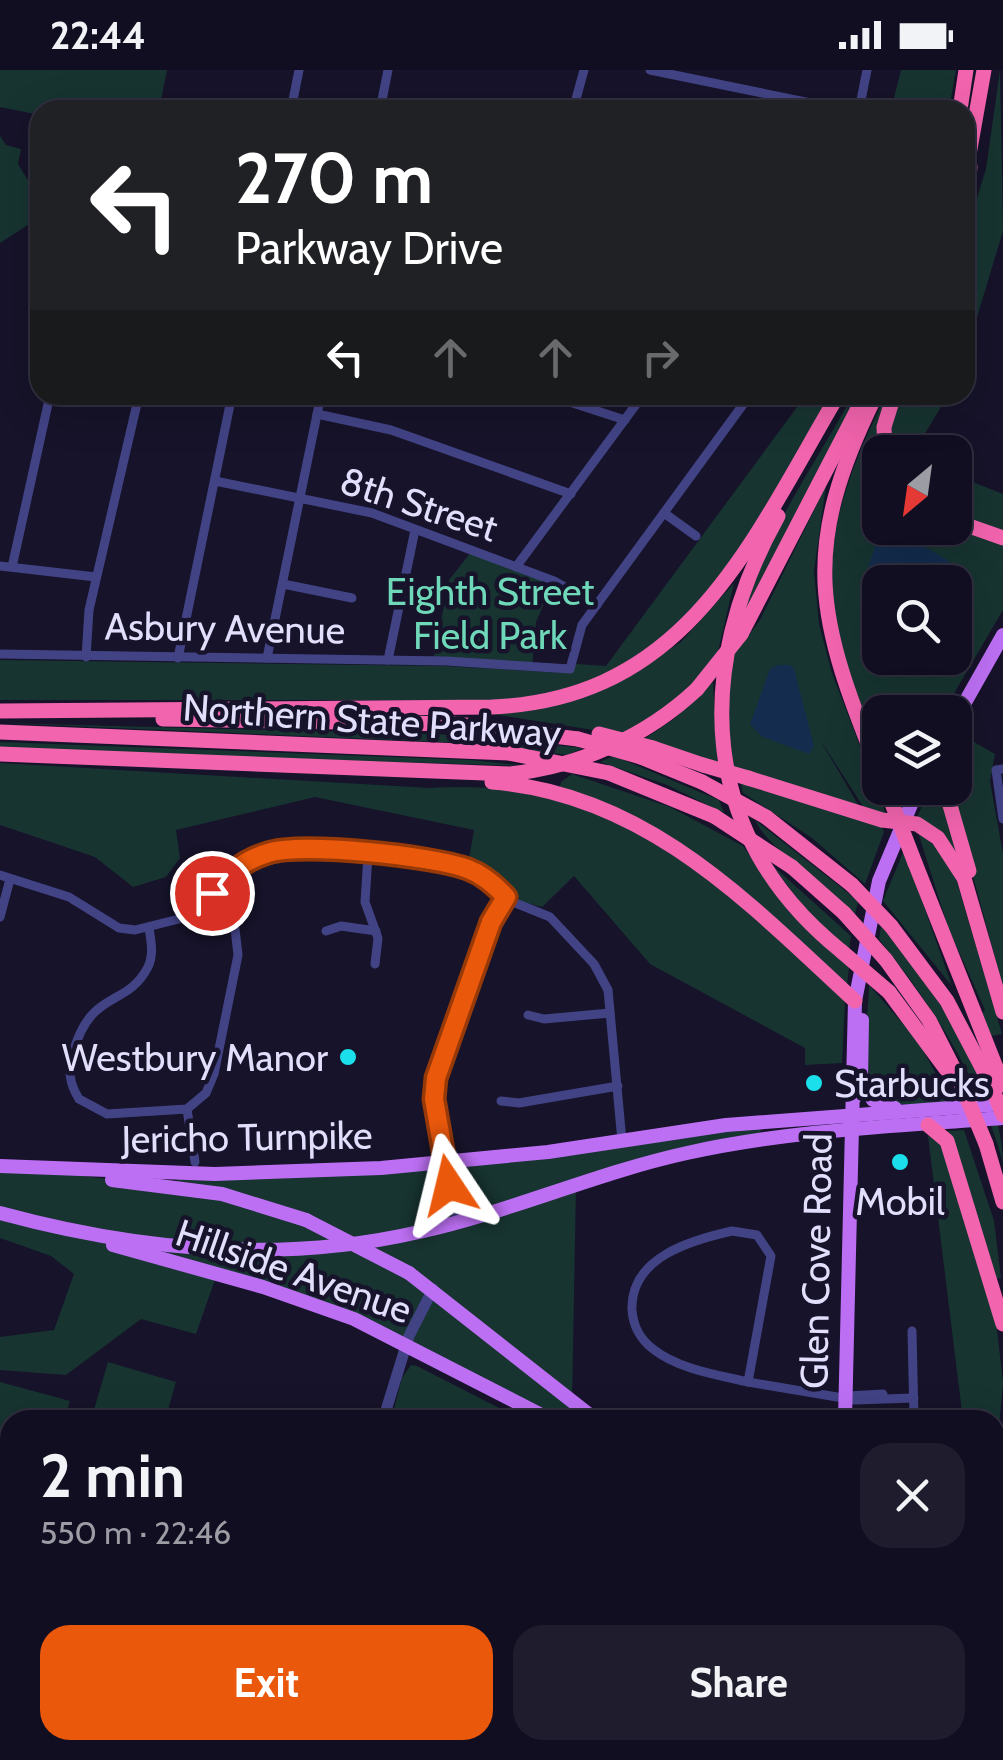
<!DOCTYPE html>
<html lang="en">
<head>
<meta charset="utf-8">
<style>
  :root { --surface:#100e20; --page:#1e1c2d; --text:#f1f3f6; --muted:#9c9ca5; --line:#302e3e; --accent:#ea580c }
  body { margin:0; font-family:Cabin,sans-serif; background:var(--page); color:var(--text); height:100vh; display:flex; flex-direction:column; font-size:38px; white-space:nowrap }
  * { box-sizing:border-box; margin:0 }
  p { font-size:32px; color:var(--muted) }
  .icon { flex:none; width:55px; height:55px; fill:none; stroke:currentColor; stroke-width:2; stroke-linecap:round; stroke-linejoin:round }
  .map { position:relative; flex:1; overflow:hidden }
  .drawer { position:absolute; left:0px; top:1340px; width:1005px; height:350px; display:flex; flex-direction:column; background:var(--surface); border-radius:30px 30px 0 0; box-shadow:0 10px 40px #0002,0 0 0 2px var(--line) }
  .drawer>* { flex:none }
  .hud { position:absolute; left:30px; top:30px; width:945px; height:305px; border-radius:30px; box-shadow:0 10px 40px #0002,0 0 0 2px var(--line); background:#202124; color:#fff; overflow:hidden }
  .needle { width:65px; rotate:209deg }
  .buttons { position:absolute; left:862px; top:365px; display:grid; gap:20px }
  .buttons a { display:grid; place-items:center; width:110px; height:110px; border-radius:20px; background:var(--surface); box-shadow:0 10px 40px #0002,0 0 0 2px var(--line); font-size:50px }
  .pin { position:absolute; display:grid; place-items:center; width:85px; height:85px; color:#fff; margin:-42px; border:5px solid #fff; border-radius:50%; box-shadow:0 2px 10px #0007 }
  .me { position:absolute; width:110px; margin:-55px; rotate:350deg; stroke-linejoin:round; filter:drop-shadow(0 0 8px #0008) }
  .turn { display:flex; align-items:center; gap:35px; height:210px; padding:0 40px; font-size:45px }
  .turn .icon { width:130px; height:130px; stroke-width:2.5 }
  .turn b { display:block; font-size:70px; line-height:85px }
  .lanes { display:flex; align-items:center; height:95px; padding:0 40px; background:#0003; justify-content:center; gap:50px; direction:ltr }
  .lanes .off { opacity:.35 }
  .round { display:grid; place-items:center; flex:none; width:105px; height:105px; border-radius:30px; background:var(--page) }
  .headline { display:flex; align-items:center; justify-content:space-between; height:170px; padding:0 40px }
  h1 { font-size:60px; font-weight:700; line-height:75px }
  .action { display:flex; gap:20px; margin-top:auto; padding:20px 40px }
  .action a { flex:1; height:115px; border-radius:30px; background:var(--accent); color:#fff; font-size:40px; font-weight:700; line-height:115px; text-align:center }
  .action a+a { background:var(--page); color:var(--text) }
  .status { display:flex; justify-content:space-between; align-items:center; height:70px; padding:0 50px; background:var(--surface); direction:ltr }
  .status svg { height:28px; fill:currentColor }
  .map>svg:first-child { display:block }
  .green { fill:#173431; fill-rule:evenodd }
  .water { fill:#142c4d }
  .lines { fill:none; stroke-linecap:round; stroke-linejoin:round }
  .minor { stroke:#424385; stroke-width:9 }
  .tertiary { stroke:#424385; stroke-width:11 }
  .primary { stroke:#bc6ff3; stroke-width:14 }
  .motorway { stroke:#f264ae; stroke-width:15 }
  .primary-bridge { stroke:#bc6ff3; stroke-width:14 }
  .motorway-bridge { stroke:#f264ae; stroke-width:15 }
  .route-casing { stroke:#983908; stroke-width:25 }
  .route { stroke:#ea580c; stroke-width:18 }
  .poi-dot { fill:#1be0ec; stroke:#16132a; stroke-width:4 }
  .labels { text-anchor:middle; dominant-baseline:central; stroke-width:9; stroke-linejoin:round; paint-order:stroke }
  .street-label { font-size:38px; fill:#e1dffc; stroke:#16132a }
  .park-label { font-size:38px; fill:#6fd8b9; stroke:#16132a }
  .poi-label { font-size:38px; fill:#e1dffc; stroke:#16132a; text-anchor:end }
</style>
</head>
<body>
<div class="status"><b>22:44</b><svg viewBox="0 0 49 12"><path d="M0 12V9h3v3zM5 12V6h3v6zM10 12V3h3v9zM15 12V0h3v12zM26 1h20v11H26zM47 4h2v5h-2z"/></svg></div>
<div class="map">
<svg width="1003" height="1690" viewBox="0 0 1003 1690">
  <rect width="100%" height="100%" fill="#16132a"/>
  <!-- green -->
  <g class="green">
    <polygon points="0,0 167,0 159,40 40,40 40,45 0,37"/>
    <polygon points="901,0 956,0 949,40 891,40"/>
    <polygon points="1000,0 1003,161 965,287 965,167 986,99"/>
    <polygon points="0,66 6,75 21,79 18,94 40,130 40,147 0,173"/>
    <polygon points="806,325 832,325 716,520 687,550 605,607 523,630 0,630 0,590 444,596 564,603 573,601 576,594 606,596"/>
    <path d="M886,325H890L880,382V458H951L1003,473V540L943,642H880V679C813,535 816,466 886,325ZM880,512H955V588H880Z"/>
    <polygon points="900,325 948,325 914,382 892,382 890,349"/>
    <path d="M849,332L853,334L743,573L760,550L826,416L814,501L819,554L832,603L886,744L866,741L819,668L859,736L733,698C731,673 726,646 727,621C729,517 800,420 849,332Z"/>
    <polygon points="955,405 1003,424 1003,463 955,446"/>
    <polygon points="471,482 554,511 536,552 532,596 433,591 449,510"/>
    <polygon points="734,513 716,590 684,624 625,665 492,644 537,638 608,618 681,572"/>
    <polygon points="713,612 718,694 643,670 674,649"/>
    <polygon points="0,653 461,665 583,678 567,685 486,674"/>
    <polygon points="962,665 995,684 990,711 1003,784 1003,917 949,718 955,718 955,679"/>
    <polygon points="0,672 470,690 527,696 0,680"/>
    <polygon points="614,686 719,730 724,743 667,715 600,692"/>
    <path d="M0,693L430,718C616,706 714,811 842,927L845,933L842,993L805,995V978L650,894L574,806L542,837L523,832L468,795L474,760L315,727L176,760L180,788L166,807L133,817L95,787L0,755Z"/>
    <polygon points="572,704 670,737 743,776 788,841 849,897 847,917 715,801 559,720 561,712"/>
    <polygon points="740,710 881,755 884,762 865,814 812,768 743,723"/>
    <polygon points="930,718 940,718 956,783 917,747"/>
    <path d="M755,750L847,822L858,832L855,844C829,817 767,778 755,750Z"/>
    <polygon points="917,759 951,792 1002,964 991,966 982,943 985,940 948,857"/>
    <polygon points="904,780 952,916 883,831"/>
    <polygon points="772,795 851,866 849,881 811,846"/>
    <path d="M881,856C930,914 1003,1016 1003,1093C981,1010 932,935 879,869Z"/>
    <path d="M869,915L918,971L952,1034H883C857,1000 868,955 869,915Z"/>
    <polygon points="759,1051 762,1070 576,1116 572,1332 596,1350 551,1350 437,1287 217,1204 196,1264 141,1249 66,1305 0,1300 0,1267 54,1260 74,1204 51,1186 0,1168 0,1096 175,1117 179,1103 324,1102"/>
    <polygon points="964,1060 994,1151 1001,1208 993,1209 947,1061"/>
    <polygon points="928,1066 942,1072 996,1250 1003,1313 995,1400 995,1350 963,1350"/>
    <polygon points="108,1292 176,1312 165,1350 91,1350"/>
    <polygon points="411,1295 417,1296 523,1350 391,1350 402,1308"/>
    <polygon points="0,1312 70,1331 64,1350 10,1350 10,1439 0,1436"/>
    <polygon points="0,1485 10,1488 10,1580 0,1615"/>
    <polygon points="72,1680 186,1680 183,1690 67,1690"/>
    <polygon points="433,1680 609,1680 604,1690 440,1690"/>
  </g>
  <!-- water -->
  <g class="water">
    <path d="M900,463C916,473 960,493 964,507L955,529V512H880V577L866,504L878,468Z"/>
    <polygon points="778,595 790,595 794,599 814,676 809,684 761,666 750,654 770,599"/>
  </g>
  <g class="lines">
    <!-- minor -->
    <g class="minor">
      <polyline points="650,0 845,40"/>
      <polyline points="291,40 299,0"/>
      <polyline points="380,40 388,0"/>
      <polyline points="573,40 584,0"/>
      <polyline points="859,40 867,0"/>
      <polyline points="548,325 625,350"/>
      <polyline points="317,344 391,360 571,424"/>
      <polyline points="215,411 372,443 554,511 597,535"/>
      <polyline points="664,443 696,466"/>
      <polyline points="0,496 96,507"/>
      <polyline points="12,497 50,325"/>
      <polyline points="516,497 643,325"/>
      <polyline points="283,514 352,528"/>
      <polyline points="0,584 446,591 570,599 582,555 750,325"/>
      <polyline points="86,587 89,540 139,325"/>
      <polyline points="178,588 232,325"/>
      <polyline points="267,588 321,325"/>
      <polyline points="388,590 415,460"/>
      <polyline points="1003,699 996,700 1003,749"/>
      <polyline points="368,785 365,832 378,868 375,894"/>
      <polyline points="0,805 69,827 119,858 135,860 191,846 226,806 246,792 276,780 300,778 444,793 484,807 513,832 550,847 594,894 608,920 622,1071"/>
      <polyline points="0,847 10,809"/>
      <path d="M149,858C151,871 154,884 148,897C126,939 91,918 73,983C68,1001 69,1013 79,1029L107,1044L187,1039L206,1023L214,1004L238,885L235,859L212,823"/>
      <polyline points="326,861 341,856 376,861"/>
      <polyline points="528,945 544,949 610,943"/>
      <polyline points="501,1031 519,1033 618,1016"/>
      <polyline points="187,1039 195,1092"/>
      <polyline points="457,1152 434,1022 491,853 505,827"/>
      <path d="M732,1161L757,1165L771,1186L748,1312C718,1305 678,1299 653,1279C641,1270 633,1256 632,1240C630,1187 692,1170 732,1161Z"/>
      <polyline points="912,1261 914,1350"/>
      <polyline points="748,1312 855,1330 914,1328"/>
      <polyline points="848,1326 883,1324"/>
      <polyline points="690,1690 693,1680"/>
    </g>
    <!-- tertiary -->
    <g class="tertiary">
      <polyline points="383,1350 409,1266 433,1219"/>
      <polyline points="286,1690 289,1680"/>
    </g>
    <!-- primary -->
    <g class="primary">
      <polyline points="955,650 1003,565"/>
      <polyline points="861,1011 873,1030 895,1038"/>
      <polyline points="855,1027 861,1011 862,950"/>
      <polyline points="0,1096 215,1104 381,1098 548,1082 726,1055 1003,1034"/>
      <polyline points="112,1110 222,1124 306,1150"/>
      <path d="M0,1143C136,1180 280,1194 419,1162C510,1142 596,1103 687,1083C790,1060 899,1056 1003,1048"/>
      <polyline points="113,1175 263,1217 354,1249 551,1350"/>
      <polyline points="409,1203 596,1350"/>
      <polyline points="845,1350 855,931 879,811 918,718"/>
      <polyline points="995,1522 1003,1525"/>
      <polyline points="995,1534 1003,1537"/>
      <polyline points="839,1690 839,1680"/>
    </g>
    <!-- motorway -->
    <g class="motorway">
      <polyline points="960,40 966,0"/>
      <polyline points="965,107 984,0"/>
      <polyline points="965,140 970,97"/>
      <path d="M876,325C798,482 817,548 880,704"/>
      <polyline points="885,382 884,357 894,325"/>
      <path d="M778,446C693,598 697,765 841,881"/>
      <polyline points="955,451 1003,468"/>
      <polyline points="741,564 865,325"/>
      <path d="M0,641L492,637C688,629 751,472 838,325"/>
      <polyline points="163,649 457,654 578,669"/>
      <polyline points="0,662 509,683"/>
      <polyline points="653,678 703,695"/>
      <path d="M0,684L510,704C580,696 646,667 697,619"/>
      <polyline points="641,687 702,712"/>
      <polyline points="609,703 714,746"/>
      <polyline points="748,708 882,750 917,754 938,768 964,808 1003,942"/>
      <path d="M492,712C646,724 748,832 855,931"/>
      <polyline points="945,718 969,801"/>
      <polyline points="766,747 852,815"/>
      <polyline points="915,793 1003,1015"/>
      <polyline points="792,797 844,843"/>
      <polyline points="891,856 947,931 989,1011"/>
      <polyline points="886,890 929,950 959,1009"/>
      <polyline points="889,922 946,999"/>
      <polyline points="928,1055 947,1071 1003,1254"/>
      <polyline points="986,1074 1003,1132"/>
      <polyline points="995,1492 1003,1447"/>
      <polyline points="995,1646 1003,1603"/>
      <polyline points="946,1690 951,1680"/>
      <polyline points="987,1690 989,1680"/>
    </g>
    <!-- primary-bridge -->
    <polyline class="primary-bridge" points="306,1150 409,1203"/>
    <!-- motorway-bridge -->
    <g class="motorway-bridge">
      <polyline points="697,619 741,564"/>
      <polyline points="599,664 653,678"/>
      <polyline points="578,669 641,687"/>
      <polyline points="509,683 609,703"/>
      <polyline points="703,695 748,708"/>
      <polyline points="702,712 766,747"/>
      <polyline points="886,718 915,793"/>
      <polyline points="714,746 792,797"/>
      <polyline points="852,815 891,856"/>
      <polyline points="844,843 886,890"/>
      <polyline points="841,881 889,922"/>
      <polyline points="959,1009 986,1074"/>
      <polyline points="989,1011 1003,1045"/>
    </g>
  </g>
  <g class="lines">
    <!-- route casing -->
    <g class="route-casing">
      <path id="route" d="M212,823C227,804 244,790 268,783C302,772 433,786 468,799C484,805 495,815 506,827L491,852L436,1008L434,1029L449,1115"/>
    </g>
    <!-- route -->
    <use href="#route" class="route"/>
  </g>
  <!-- markers -->
  <g class="poi-dot">
    <circle cx="348" cy="987" r="10"/>
    <circle cx="814" cy="1013" r="10"/>
    <circle cx="900" cy="1092" r="10"/>
  </g>
  <g class="labels">
    <!-- street labels -->
    <g class="street-label">
      <text transform="translate(419 434) rotate(18)">8th Street</text>
      <text transform="translate(225 558) rotate(1)">Asbury Avenue</text>
      <text transform="translate(372 650) rotate(4)">Northern State Parkway</text>
      <text transform="translate(247 1067) rotate(-1)">Jericho Turnpike</text>
      <text transform="translate(816 1191) rotate(-89)">Glen Cove Road</text>
      <text transform="translate(294 1201) rotate(19)">Hillside Avenue</text>
    </g>
    <!-- park labels -->
    <g class="park-label">
      <text x="490" y="521">Eighth Street<tspan x="490" dy="44">Field Park</tspan></text>
    </g>
    <!-- poi labels -->
    <g class="poi-label">
      <text x="328" y="987">Westbury Manor</text>
      <text x="834" y="1013" text-anchor="start">Starbucks</text>
      <text x="900" y="1131" text-anchor="middle">Mobil</text>
    </g>
  </g>
</svg>
<div class="buttons">
<a><svg class="needle" viewBox="-14 -14 28 28"><path d="M0-13l5 13h-10z" fill="#e53935"/><path d="M0 13l5-13h-10z" fill="#9c9ca5"/></svg></a>
<a><svg class="icon" aria-label="search" viewBox="0 0 24 24"><circle cx="10" cy="10" r="6"/><path d="M15 15l6 6"/></svg></a>
<a><svg class="icon" aria-label="layers" viewBox="0 0 24 24"><path d="M12 4l9 5-9 5-9-5zM3 14l9 5 9-5"/></svg></a>
</div>
<div class="pin" style="left:212px;top:823px;background:#d93025"><svg class="icon" aria-label="arrive" viewBox="0 0 24 24"><path d="M6 21V4h12l-3 4 3 4H6"/></svg></div>
<svg class="me" style="left:449px;top:1115px" viewBox="-20 -20 40 40"><path d="M0-17L14 15 0 8-14 15z" fill="#ea580c" stroke="#fff" stroke-width="4"/></svg>
<div class="hud">
<div class="turn"><svg class="icon" aria-label="left" viewBox="0 0 24 24"><path d="M17 20v-9H6M10 6l-5 5 5 5"/></svg><div><b>270 m</b>Parkway Drive</div></div>
<div class="lanes"><svg class="icon" aria-label="left" viewBox="0 0 24 24"><path d="M17 20v-9H6M10 6l-5 5 5 5"/></svg><svg class="icon off" aria-label="ahead" viewBox="0 0 24 24"><path d="M12 20V5M6 11l6-6 6 6"/></svg><svg class="icon off" aria-label="ahead" viewBox="0 0 24 24"><path d="M12 20V5M6 11l6-6 6 6"/></svg><svg class="icon off" aria-label="right" viewBox="0 0 24 24"><path d="M7 20v-9h11M14 6l5 5-5 5"/></svg></div>
</div>
<section class="drawer">
<div class="headline"><div><h1>2 min</h1><p>550 m · 22:46</p></div><a class="round"><svg class="icon" aria-label="close" viewBox="0 0 24 24"><path d="M6 6l12 12M18 6L6 18"/></svg></a></div>
<div class="action"><a>Exit</a><a>Share</a></div>
</section>
</div>
</body>
</html>
